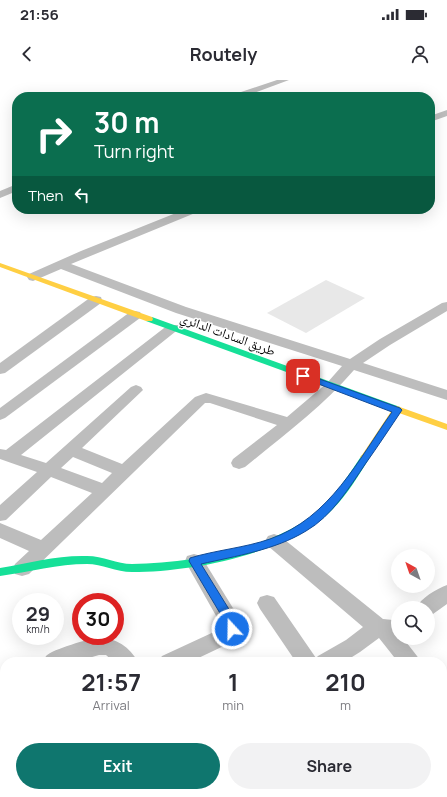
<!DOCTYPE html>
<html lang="en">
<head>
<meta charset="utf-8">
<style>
  :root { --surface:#fff; --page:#f2f2f3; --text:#2b2b33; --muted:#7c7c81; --accent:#0f766e }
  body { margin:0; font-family:Manrope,"Noto Naskh Arabic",sans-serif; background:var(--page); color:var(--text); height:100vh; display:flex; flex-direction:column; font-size:15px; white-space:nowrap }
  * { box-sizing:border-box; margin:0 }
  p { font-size:13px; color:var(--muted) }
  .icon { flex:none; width:22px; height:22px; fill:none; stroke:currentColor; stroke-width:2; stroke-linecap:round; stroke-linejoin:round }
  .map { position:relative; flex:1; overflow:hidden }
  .sheet { position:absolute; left:0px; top:577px; width:447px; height:140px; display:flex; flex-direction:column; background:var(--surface); border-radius:16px 16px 0 0; box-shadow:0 4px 16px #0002 }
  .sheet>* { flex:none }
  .top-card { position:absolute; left:12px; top:12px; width:423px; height:122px; border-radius:16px; box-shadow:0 4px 16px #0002; background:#0b6e4f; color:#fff; overflow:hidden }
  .needle { width:26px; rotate:320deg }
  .controls { position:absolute; left:391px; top:469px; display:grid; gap:8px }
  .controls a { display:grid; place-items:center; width:44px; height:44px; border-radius:50%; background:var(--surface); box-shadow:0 4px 16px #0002; font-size:20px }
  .speed { position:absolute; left:12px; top:513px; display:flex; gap:8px; font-size:20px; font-weight:700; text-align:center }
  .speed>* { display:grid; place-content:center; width:52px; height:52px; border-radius:50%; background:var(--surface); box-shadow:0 4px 16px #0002; line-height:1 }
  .speed small { font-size:10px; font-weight:400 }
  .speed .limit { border:6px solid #d22; background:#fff; color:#111 }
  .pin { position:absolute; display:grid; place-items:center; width:34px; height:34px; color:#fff; margin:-17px; border-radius:8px; box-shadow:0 2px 6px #0006 }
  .me { position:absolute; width:44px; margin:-22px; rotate:339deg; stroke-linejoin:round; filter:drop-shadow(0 0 3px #0008) }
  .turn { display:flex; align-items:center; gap:14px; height:84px; padding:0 16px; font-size:18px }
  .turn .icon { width:52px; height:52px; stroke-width:2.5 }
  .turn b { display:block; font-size:28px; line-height:34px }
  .then { display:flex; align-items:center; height:38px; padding:0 16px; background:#0003; gap:8px; font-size:15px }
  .eta { display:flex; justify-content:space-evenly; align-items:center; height:68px; text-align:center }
  .eta b { font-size:24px; font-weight:700; line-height:28px }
  .button { display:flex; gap:8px; margin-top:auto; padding:8px 16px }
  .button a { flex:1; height:46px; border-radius:24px; background:var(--accent); color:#fff; font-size:16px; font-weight:700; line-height:46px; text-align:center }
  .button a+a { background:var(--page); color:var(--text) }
  .status { display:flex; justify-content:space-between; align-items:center; height:28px; padding:0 20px; background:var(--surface); direction:ltr }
  .status svg { height:11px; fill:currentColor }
  header { display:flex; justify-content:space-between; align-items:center; height:52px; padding:0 16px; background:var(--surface); font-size:18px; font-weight:700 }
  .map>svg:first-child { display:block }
  .green { fill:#e8e8e8 }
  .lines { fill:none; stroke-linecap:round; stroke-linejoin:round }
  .street { fill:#bdbdbd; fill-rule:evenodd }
  .fast { fill:#16e098; fill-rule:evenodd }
  .slow { fill:#ffcf43; fill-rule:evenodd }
  .route { fill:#1a73e8; stroke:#114b97 }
  .labels { text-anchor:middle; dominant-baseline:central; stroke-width:3; stroke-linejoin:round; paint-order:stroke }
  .street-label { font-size:13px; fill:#000; stroke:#fff }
</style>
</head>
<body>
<div class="status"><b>21:56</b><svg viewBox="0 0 49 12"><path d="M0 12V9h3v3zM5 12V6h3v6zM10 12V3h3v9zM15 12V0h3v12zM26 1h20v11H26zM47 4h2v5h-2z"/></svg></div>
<header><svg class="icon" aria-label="back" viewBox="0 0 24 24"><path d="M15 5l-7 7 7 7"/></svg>Routely<svg class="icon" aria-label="person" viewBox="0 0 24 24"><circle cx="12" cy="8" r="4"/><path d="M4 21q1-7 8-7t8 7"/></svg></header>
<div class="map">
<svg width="447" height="717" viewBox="0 0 447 717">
  <rect width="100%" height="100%" fill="#fff"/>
  <!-- green -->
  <polygon class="green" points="326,200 365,218 306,253 267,233"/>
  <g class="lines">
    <!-- street -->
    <g class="street">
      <polygon points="277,0 289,0 243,17 231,17 232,15"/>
      <polygon points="447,30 447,36 430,42 430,36"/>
      <polygon points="17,104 17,111 0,118 0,111"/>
      <path d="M186,129H201L200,131L71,184L186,227L350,279L380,259L442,223L447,222V231L390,265L363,283L447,310V320L354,290C322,327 283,356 245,387L239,389L233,387L231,383L233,379L277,345L210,323H205L29,494L22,496L15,494L13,489L15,484L29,471L0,458V443L41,460L92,413L51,397L6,440L0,441V425L37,392L0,379V369L6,370L168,245H178L180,248L21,375L46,383L131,307L136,305L141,307L143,310L82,368L122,384L195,317L206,313L287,337L327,303L342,286L176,233L61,189L33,201L29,200L27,197L29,194L81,171ZM73,377L112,393L102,403L61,388Z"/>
      <polygon points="96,216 101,217 102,220 101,223 5,293 0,294 0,283 91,217"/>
      <polygon points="135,231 140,232 142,235 140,238 5,338 0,340 0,328 130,232"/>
      <polygon points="274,454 280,456 383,539 393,540 398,539 398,558 403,558 417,576 421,582 398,582 379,558 360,572 344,582 296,582 260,529 257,523 260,517 267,515 274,517 316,578 318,576 346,560 363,547 268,466 265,461 268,456"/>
      <polygon points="194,474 201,476 236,533 242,549 239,555 230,563 190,582 158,582 162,576 216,551 221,546 219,541 185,481 187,476"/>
      <path d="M447,505V524L433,534L428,535V528H416C421,518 436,509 447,505Z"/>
      <path d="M99,557C116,558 130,567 138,582H114L106,575H99L75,582H43C44,580 45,578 46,576C53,569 89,559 99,557Z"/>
      <polygon points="5,594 5,614 0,616 0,596"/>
      <polygon points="442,612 447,614 447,638 442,636"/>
      <polygon points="0,656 5,658 5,682 0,680"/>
      <polygon points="34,712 61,712 59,717 32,717"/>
      <polygon points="101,712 129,712 131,717 103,717"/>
      <polygon points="203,712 258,712 256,717 205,717"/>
      <polygon points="385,712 410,712 412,717 387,717"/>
    </g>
    <!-- fast -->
    <g class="fast">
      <polygon points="146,237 152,237 400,327 401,329 400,331 394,331 146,241"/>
      <path d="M365,374L370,377C357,398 343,422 324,437C278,475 190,492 132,492C116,492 102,484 87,484C58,484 29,492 0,496V488C29,483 58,475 87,476C103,476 117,484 132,484C191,483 270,470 317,432C335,417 349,394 362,375Z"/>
    </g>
    <!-- slow -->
    <g class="slow">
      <polygon points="0,183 152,237 153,239 152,241 146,241 0,187"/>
      <polygon points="397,326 447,344 447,350 399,333 368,379 362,379 360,377 362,375 394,327"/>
    </g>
  </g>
  <!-- route -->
  <path class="route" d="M303,293L400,328L402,330C390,348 378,366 366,383C349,408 332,436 306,451C275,470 236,476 201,484L235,539L237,549L236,552L232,554L227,552L224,540L189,481L190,478C216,470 244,468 270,459C330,438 358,380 392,332L300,297L299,296L300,294Z"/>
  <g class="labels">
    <!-- street labels -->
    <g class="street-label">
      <text transform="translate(228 254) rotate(20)">طريق السادات الدائري</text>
    </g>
  </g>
</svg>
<div class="controls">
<a><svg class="needle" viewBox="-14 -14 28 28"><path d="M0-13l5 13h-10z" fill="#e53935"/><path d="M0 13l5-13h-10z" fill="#7c7c81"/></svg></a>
<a><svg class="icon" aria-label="search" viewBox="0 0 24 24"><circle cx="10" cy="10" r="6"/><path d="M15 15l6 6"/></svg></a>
</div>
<div class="speed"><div>29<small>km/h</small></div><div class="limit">30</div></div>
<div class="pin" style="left:303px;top:296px;background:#d93025"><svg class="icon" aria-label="arrive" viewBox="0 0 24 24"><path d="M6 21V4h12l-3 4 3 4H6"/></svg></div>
<svg class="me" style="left:232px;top:549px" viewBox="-20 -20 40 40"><circle r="17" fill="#1a73e8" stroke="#fff" stroke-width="3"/><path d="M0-11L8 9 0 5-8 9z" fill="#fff"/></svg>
<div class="top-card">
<div class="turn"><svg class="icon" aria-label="right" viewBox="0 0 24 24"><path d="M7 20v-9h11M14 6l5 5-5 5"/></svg><div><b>30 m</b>Turn right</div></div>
<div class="then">Then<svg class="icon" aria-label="left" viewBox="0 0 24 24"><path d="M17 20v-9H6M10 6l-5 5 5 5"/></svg></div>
</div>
<section class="sheet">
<div class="eta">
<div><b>21:57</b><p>Arrival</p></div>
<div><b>1</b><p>min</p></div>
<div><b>210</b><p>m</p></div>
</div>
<div class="button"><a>Exit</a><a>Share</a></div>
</section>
</div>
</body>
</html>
